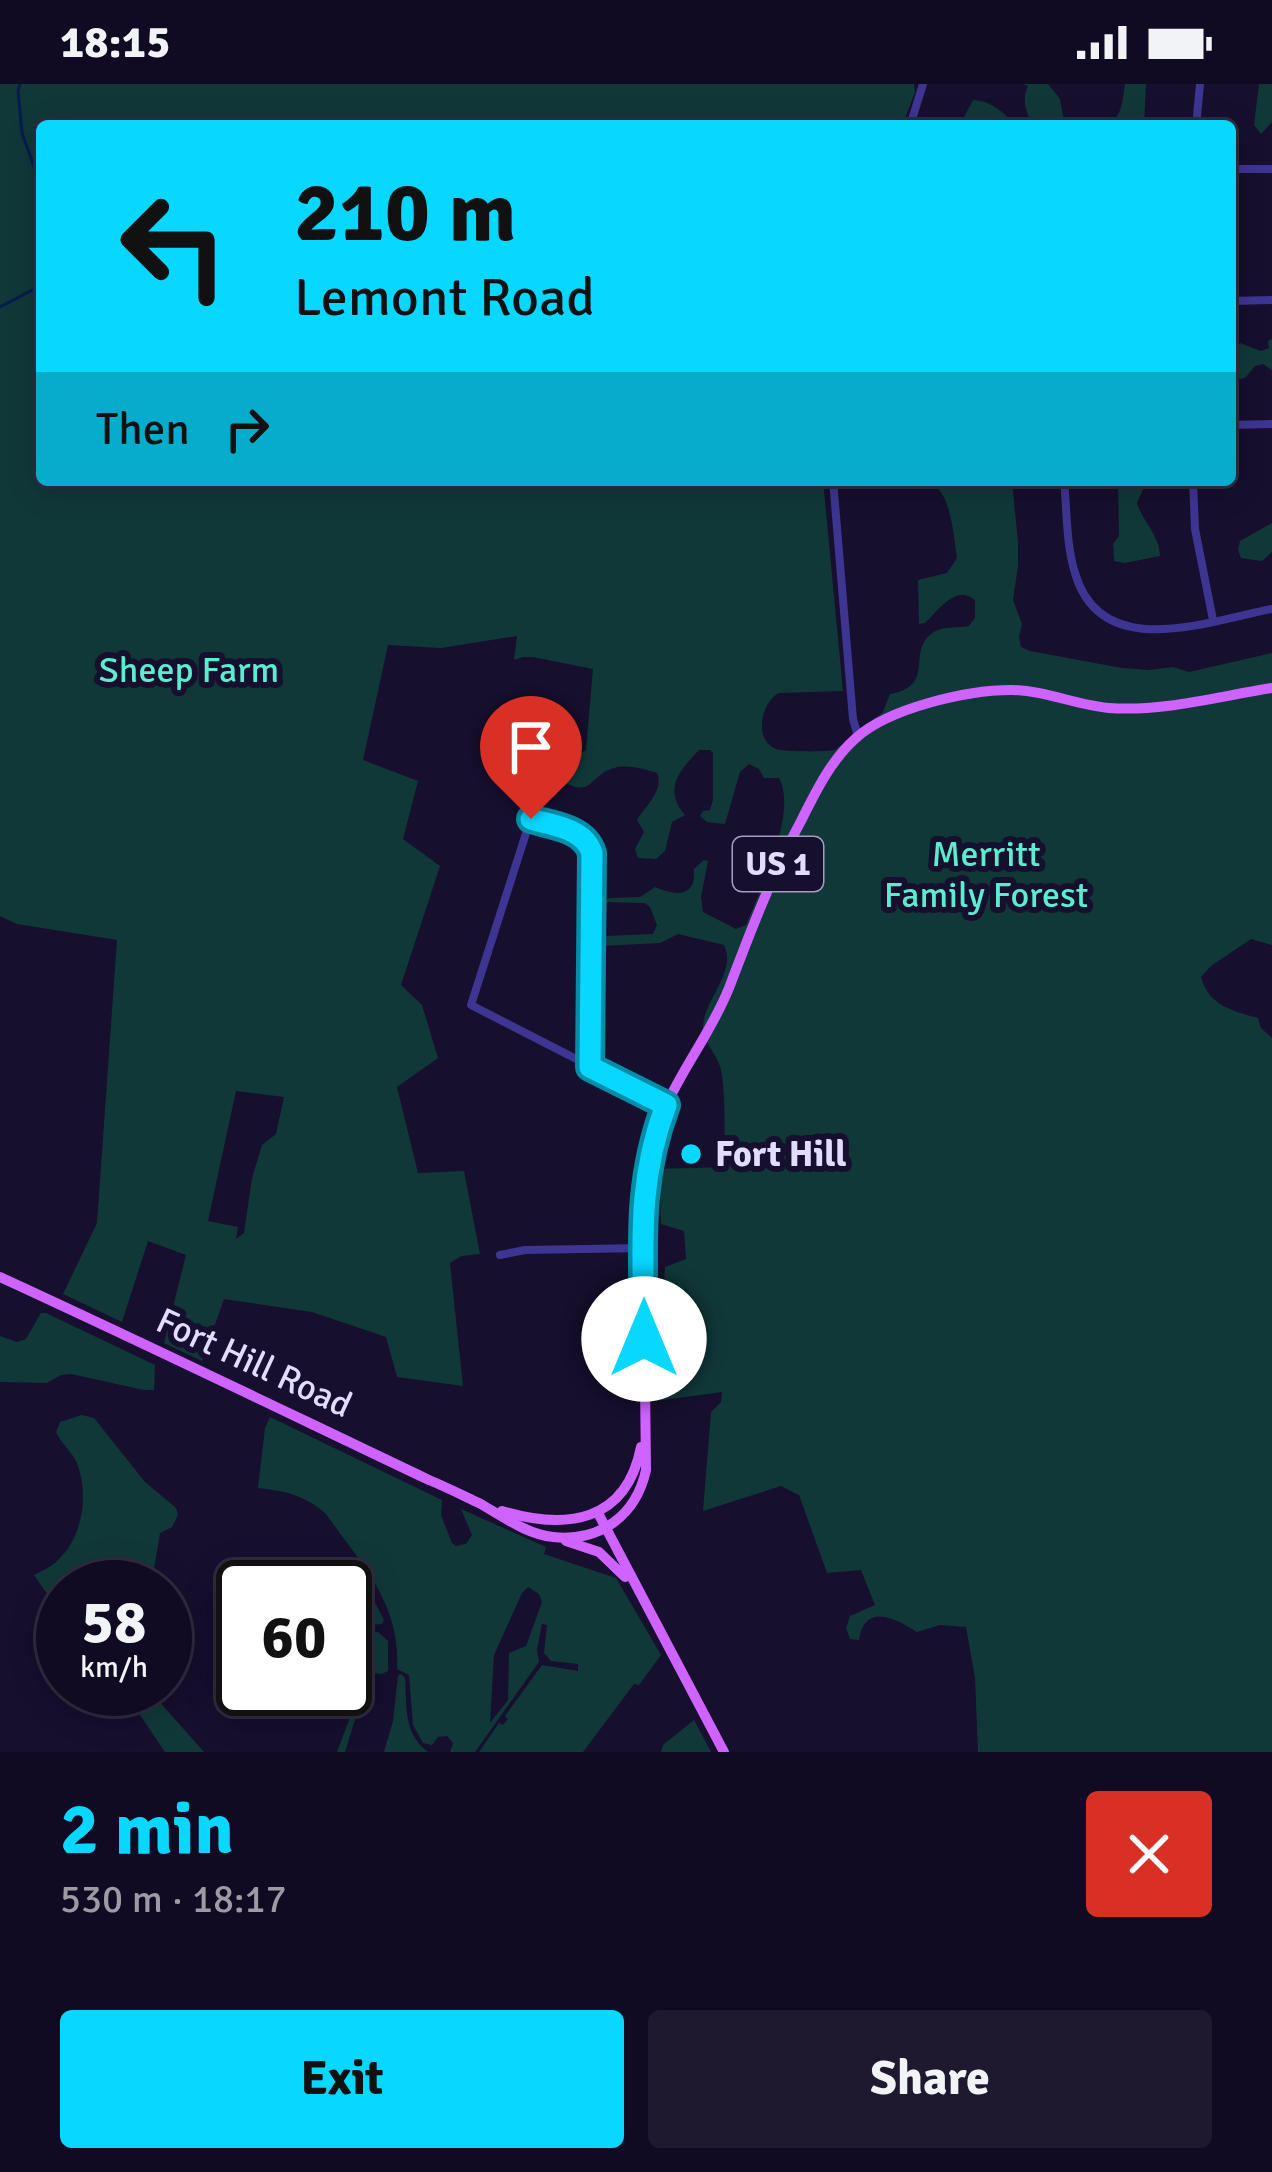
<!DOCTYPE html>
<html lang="en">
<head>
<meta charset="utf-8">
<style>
  :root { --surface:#100b22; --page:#1e192f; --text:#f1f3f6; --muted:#9c9ba5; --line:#302b40; --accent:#08d7ff }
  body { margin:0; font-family:Signika,sans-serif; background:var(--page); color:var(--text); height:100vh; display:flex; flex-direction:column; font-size:45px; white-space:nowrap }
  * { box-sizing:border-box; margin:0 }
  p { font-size:39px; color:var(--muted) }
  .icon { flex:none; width:66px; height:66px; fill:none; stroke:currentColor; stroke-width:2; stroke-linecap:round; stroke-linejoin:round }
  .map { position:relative; height:1668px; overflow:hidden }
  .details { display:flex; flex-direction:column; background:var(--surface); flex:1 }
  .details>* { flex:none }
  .guide { position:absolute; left:36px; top:36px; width:1200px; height:366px; border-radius:12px; box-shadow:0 6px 30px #0003,0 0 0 3px var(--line); background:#08d7ff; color:#111; overflow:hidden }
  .speed { position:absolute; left:36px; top:1476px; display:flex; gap:24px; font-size:60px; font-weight:700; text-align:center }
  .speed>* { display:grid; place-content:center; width:156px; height:156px; border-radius:50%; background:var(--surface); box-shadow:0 6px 30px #0003,0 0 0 3px var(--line); line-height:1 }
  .speed small { font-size:30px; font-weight:400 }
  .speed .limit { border:6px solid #111; border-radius:18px; background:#fff; color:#111 }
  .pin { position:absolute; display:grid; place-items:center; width:102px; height:102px; color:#fff; margin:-123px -51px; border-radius:50% 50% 50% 0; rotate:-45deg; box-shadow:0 0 12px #0007 }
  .pin .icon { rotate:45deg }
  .me { position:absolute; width:132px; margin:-66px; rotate:0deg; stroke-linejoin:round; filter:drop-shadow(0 0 9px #0008) }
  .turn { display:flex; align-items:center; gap:42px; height:252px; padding:0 60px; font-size:54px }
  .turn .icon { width:156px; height:156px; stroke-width:2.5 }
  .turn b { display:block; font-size:84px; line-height:102px }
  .then { display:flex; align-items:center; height:114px; padding:0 60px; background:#0003; gap:24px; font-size:45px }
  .round { display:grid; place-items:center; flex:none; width:126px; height:126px; border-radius:12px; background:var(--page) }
  .summary { display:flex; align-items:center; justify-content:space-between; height:204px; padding:0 60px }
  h1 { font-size:72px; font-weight:700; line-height:90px; color:var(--accent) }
  .action { display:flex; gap:24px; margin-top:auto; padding:24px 60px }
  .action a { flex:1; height:138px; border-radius:12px; background:var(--accent); color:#111; font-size:48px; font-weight:700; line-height:138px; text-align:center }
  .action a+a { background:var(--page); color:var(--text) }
  .status { display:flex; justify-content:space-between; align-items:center; height:84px; padding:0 60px; background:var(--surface); direction:ltr }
  .status svg { height:33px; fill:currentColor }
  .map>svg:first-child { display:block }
  .green { fill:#113839; fill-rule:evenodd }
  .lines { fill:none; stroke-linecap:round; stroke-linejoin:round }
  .stream { stroke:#051c51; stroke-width:3 }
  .minor { stroke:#3e3592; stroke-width:8 }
  .major { stroke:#cf63ff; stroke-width:10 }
  .route-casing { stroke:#058ca6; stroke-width:30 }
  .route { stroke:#08d7ff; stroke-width:21 }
  .poi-dot { fill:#08d7ff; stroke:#160f2e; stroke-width:4.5 }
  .labels { text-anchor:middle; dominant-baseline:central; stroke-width:12; stroke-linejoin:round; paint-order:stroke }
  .shield { fill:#160f2e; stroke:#a59ec0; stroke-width:3 }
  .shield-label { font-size:33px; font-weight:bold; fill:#e2dcff }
  .park-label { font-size:36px; fill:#5aedd2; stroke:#160f2e }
  .poi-label { font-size:36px; font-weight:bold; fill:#e2dcff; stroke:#160f2e; text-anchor:start }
  .street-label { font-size:36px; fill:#e2dcff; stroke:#160f2e }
</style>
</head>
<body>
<div class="status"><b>18:15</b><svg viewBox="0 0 49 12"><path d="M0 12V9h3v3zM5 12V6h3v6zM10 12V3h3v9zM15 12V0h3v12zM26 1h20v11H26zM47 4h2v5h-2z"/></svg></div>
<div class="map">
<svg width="1272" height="1668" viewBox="0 0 1272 1668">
  <rect width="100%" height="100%" fill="#160f2e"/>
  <!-- green -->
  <g class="green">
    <path d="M0,0H914L915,8L902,42H42V396H823L843,607L779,609C761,618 753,656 776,665C783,668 827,668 835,666L883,628L890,610C936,602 907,569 931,550C942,541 956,545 969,542L975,534V516C955,500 939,526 925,539L919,540L918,496L947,489L957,474C954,456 951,405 931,401C918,398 905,404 892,400V396H1012L1018,458V482L1013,516L1022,540L1019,553L1021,563L1030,567L1122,584L1148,586L1173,583L1189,588L1272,569V861L1251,855L1211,882L1201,893C1209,922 1233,927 1258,934L1261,944L1272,954V1668H978L975,1594L966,1543L940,1541L917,1548C895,1534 865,1518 859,1556L850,1555L846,1544L850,1532L875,1521L861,1486L827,1489L799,1411L781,1402L703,1427L711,1328L721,1318L722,1308L656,1317L655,1222L663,1218L665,1183L686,1175L684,1147L661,1140L660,1108L655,1098L656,1085L725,1083C724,1057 726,1010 721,986C718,970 702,958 703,942C705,914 737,888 724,861L678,850L660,859L601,862L599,857L605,852L653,850L657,841L650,823L645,819L599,818L610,814L640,813L655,803C665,807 685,815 692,801C695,796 693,790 694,785L704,776L708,777L701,813L703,828L736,845L746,841C760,806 798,728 779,694H764L759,685L749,680L740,688L725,740L707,738L700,732L703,727L710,726L713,716V669L710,666H699C679,687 663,705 685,731L672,738L665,767L656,775L638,774L635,765L644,748L637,736C646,721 664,707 657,689C644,685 627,680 614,684C591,690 593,712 567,700L558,706L554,704L553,700C562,685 570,675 586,666L593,585L533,573H523L514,576L517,552L441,564L388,561L363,676L418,697L403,755L440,782L401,901L422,921L438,974L397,1003L418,1089L464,1087L480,1170L461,1172L450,1179L463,1302L397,1293L386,1253L312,1228L224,1215L202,1277L164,1259L186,1171L148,1157L122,1238L63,1210L97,1139L117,856L17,840L0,832ZM236,1007L284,1013L276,1050L262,1061L252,1094L244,1149L236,1155L238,1143L208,1137Z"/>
    <path d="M1023,0H1048L1060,15L1064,37L1068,42H1033C1026,28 1021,16 1028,2Z"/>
    <path d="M1125,0H1146L1144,42H1106C1123,33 1122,17 1125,0Z"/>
    <polygon points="1259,0 1272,0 1272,38 1261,50 1254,41"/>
    <path d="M973,16C991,17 1005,28 1015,42H943L963,35Z"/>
    <polygon points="1272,255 1272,286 1263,280 1255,282 1245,294 1239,295 1234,291 1236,268 1240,259 1261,267 1269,264 1268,257"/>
    <path d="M1118,396H1147L1137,419C1143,438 1160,452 1160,472L1125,479L1114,477L1113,460L1119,452Z"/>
    <polygon points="1272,439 1272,468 1262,477 1241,474 1238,466 1240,457"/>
    <polygon points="41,1229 46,1229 155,1281 154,1306 144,1306 71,1290 61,1291 47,1299 0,1298 0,1252 17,1258 26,1255"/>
    <path d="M82,1331L94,1334L145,1398L176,1424L178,1431L172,1443L160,1449L151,1503H63V1533L34,1491C43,1486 52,1483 58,1476C83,1453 89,1410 77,1379C72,1368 61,1359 56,1348L60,1338Z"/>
    <path d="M270,1333L442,1416L441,1431L452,1459L456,1462L466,1460L472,1451L461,1425L546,1463L544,1470L616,1494L661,1571L639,1601L634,1600L583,1668H479L499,1639L503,1641L508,1635L505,1632L542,1581L578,1587V1580L551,1577L544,1569L547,1541L542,1540L537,1566L539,1578L475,1668H450L453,1659L447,1652L438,1653L432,1661L423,1659L413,1641L409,1591L397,1585C401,1519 361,1480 326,1430C305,1411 285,1407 258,1404L265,1344ZM528,1503L539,1510L542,1518L526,1562L509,1569L508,1616L490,1639L494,1571L522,1509Z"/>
    <polygon points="363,1501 366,1501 384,1536 382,1540 360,1542 357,1540"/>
    <polygon points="378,1548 388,1557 388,1587 382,1590 362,1588 358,1626 345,1668 337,1668 349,1636 359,1557 367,1549"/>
    <path d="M401,1590L405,1594C407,1623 403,1649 428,1668H384L393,1637L398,1591Z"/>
    <polygon points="113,1605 154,1605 156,1614 204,1668 165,1668 134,1622 123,1618"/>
    <polygon points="694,1636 711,1668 661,1668 663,1661"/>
  </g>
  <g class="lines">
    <!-- stream -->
    <g class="stream">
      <polyline points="20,0 18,6 22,49 42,105"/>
      <polyline points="0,223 42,201"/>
    </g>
    <!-- minor -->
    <g class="minor">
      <polyline points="910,42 923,0"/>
      <polyline points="1196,42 1200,0"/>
      <polyline points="1230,85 1272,85"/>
      <polyline points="1230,217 1272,216"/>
      <polyline points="1230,341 1272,340"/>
      <polyline points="833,396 853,635 858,652"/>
      <path d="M1064,396C1067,426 1066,460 1075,489C1101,579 1208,537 1272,525"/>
      <polyline points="1193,396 1195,445 1213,536"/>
      <polyline points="545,690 471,921 666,1021"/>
      <path d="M531,735C554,742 584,744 592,769L590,983"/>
      <polyline points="500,1171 525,1166 643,1164"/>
    </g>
    <!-- major -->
    <g class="major">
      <path d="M0,1193C144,1259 286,1328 429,1396C446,1403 462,1411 479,1419C502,1432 526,1450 553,1453C600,1458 636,1432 646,1386L643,1122C645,1089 652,1055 665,1024C683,983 712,947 729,904C751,846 772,791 801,737C816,707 831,676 856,654C889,624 967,606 1011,606C1044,606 1076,621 1109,624C1163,628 1220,612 1272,604"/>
      <path d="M502,1427C566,1446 626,1439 641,1363"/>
      <polyline points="598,1429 724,1668"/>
      <polyline points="566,1457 599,1468 625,1493"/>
    </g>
  </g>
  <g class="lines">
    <!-- route casing -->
    <g class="route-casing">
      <path id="route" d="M531,735C554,742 584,744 592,769L590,983L666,1021C635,1103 644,1170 644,1255"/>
    </g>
    <!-- route -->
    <use href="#route" class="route"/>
  </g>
  <!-- markers -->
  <circle class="poi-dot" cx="691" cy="1070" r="12"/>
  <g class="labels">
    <!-- shield labels -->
    <rect class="shield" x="733" y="753" width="90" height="54" rx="9"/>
    <g class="shield-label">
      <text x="778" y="780">US 1</text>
    </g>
    <!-- park labels -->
    <g class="park-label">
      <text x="189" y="586">Sheep Farm</text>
      <text x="986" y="770">Merritt<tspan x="986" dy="41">Family Forest</tspan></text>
    </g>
    <!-- poi labels -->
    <g class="poi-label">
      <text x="715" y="1070">Fort Hill</text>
    </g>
    <!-- street labels -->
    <g class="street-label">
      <text transform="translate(254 1279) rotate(25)">Fort Hill Road</text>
    </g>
  </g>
</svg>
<div class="speed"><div>58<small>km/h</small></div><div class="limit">60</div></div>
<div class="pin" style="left:531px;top:735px;background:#d93025"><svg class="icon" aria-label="arrive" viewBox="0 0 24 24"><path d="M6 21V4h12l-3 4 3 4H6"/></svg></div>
<svg class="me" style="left:644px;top:1255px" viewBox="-20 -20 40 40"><circle r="19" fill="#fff"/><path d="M0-13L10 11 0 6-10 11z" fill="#08d7ff"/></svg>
<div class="guide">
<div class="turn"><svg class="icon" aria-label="left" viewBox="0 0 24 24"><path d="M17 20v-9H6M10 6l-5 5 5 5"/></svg><div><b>210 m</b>Lemont Road</div></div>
<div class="then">Then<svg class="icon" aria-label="right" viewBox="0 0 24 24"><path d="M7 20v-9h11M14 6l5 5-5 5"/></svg></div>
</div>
</div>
<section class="details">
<div class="summary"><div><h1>2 min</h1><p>530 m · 18:17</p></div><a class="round" style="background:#d93025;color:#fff"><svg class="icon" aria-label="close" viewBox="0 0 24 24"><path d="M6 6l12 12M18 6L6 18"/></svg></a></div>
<div class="action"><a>Exit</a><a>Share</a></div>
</section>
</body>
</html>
